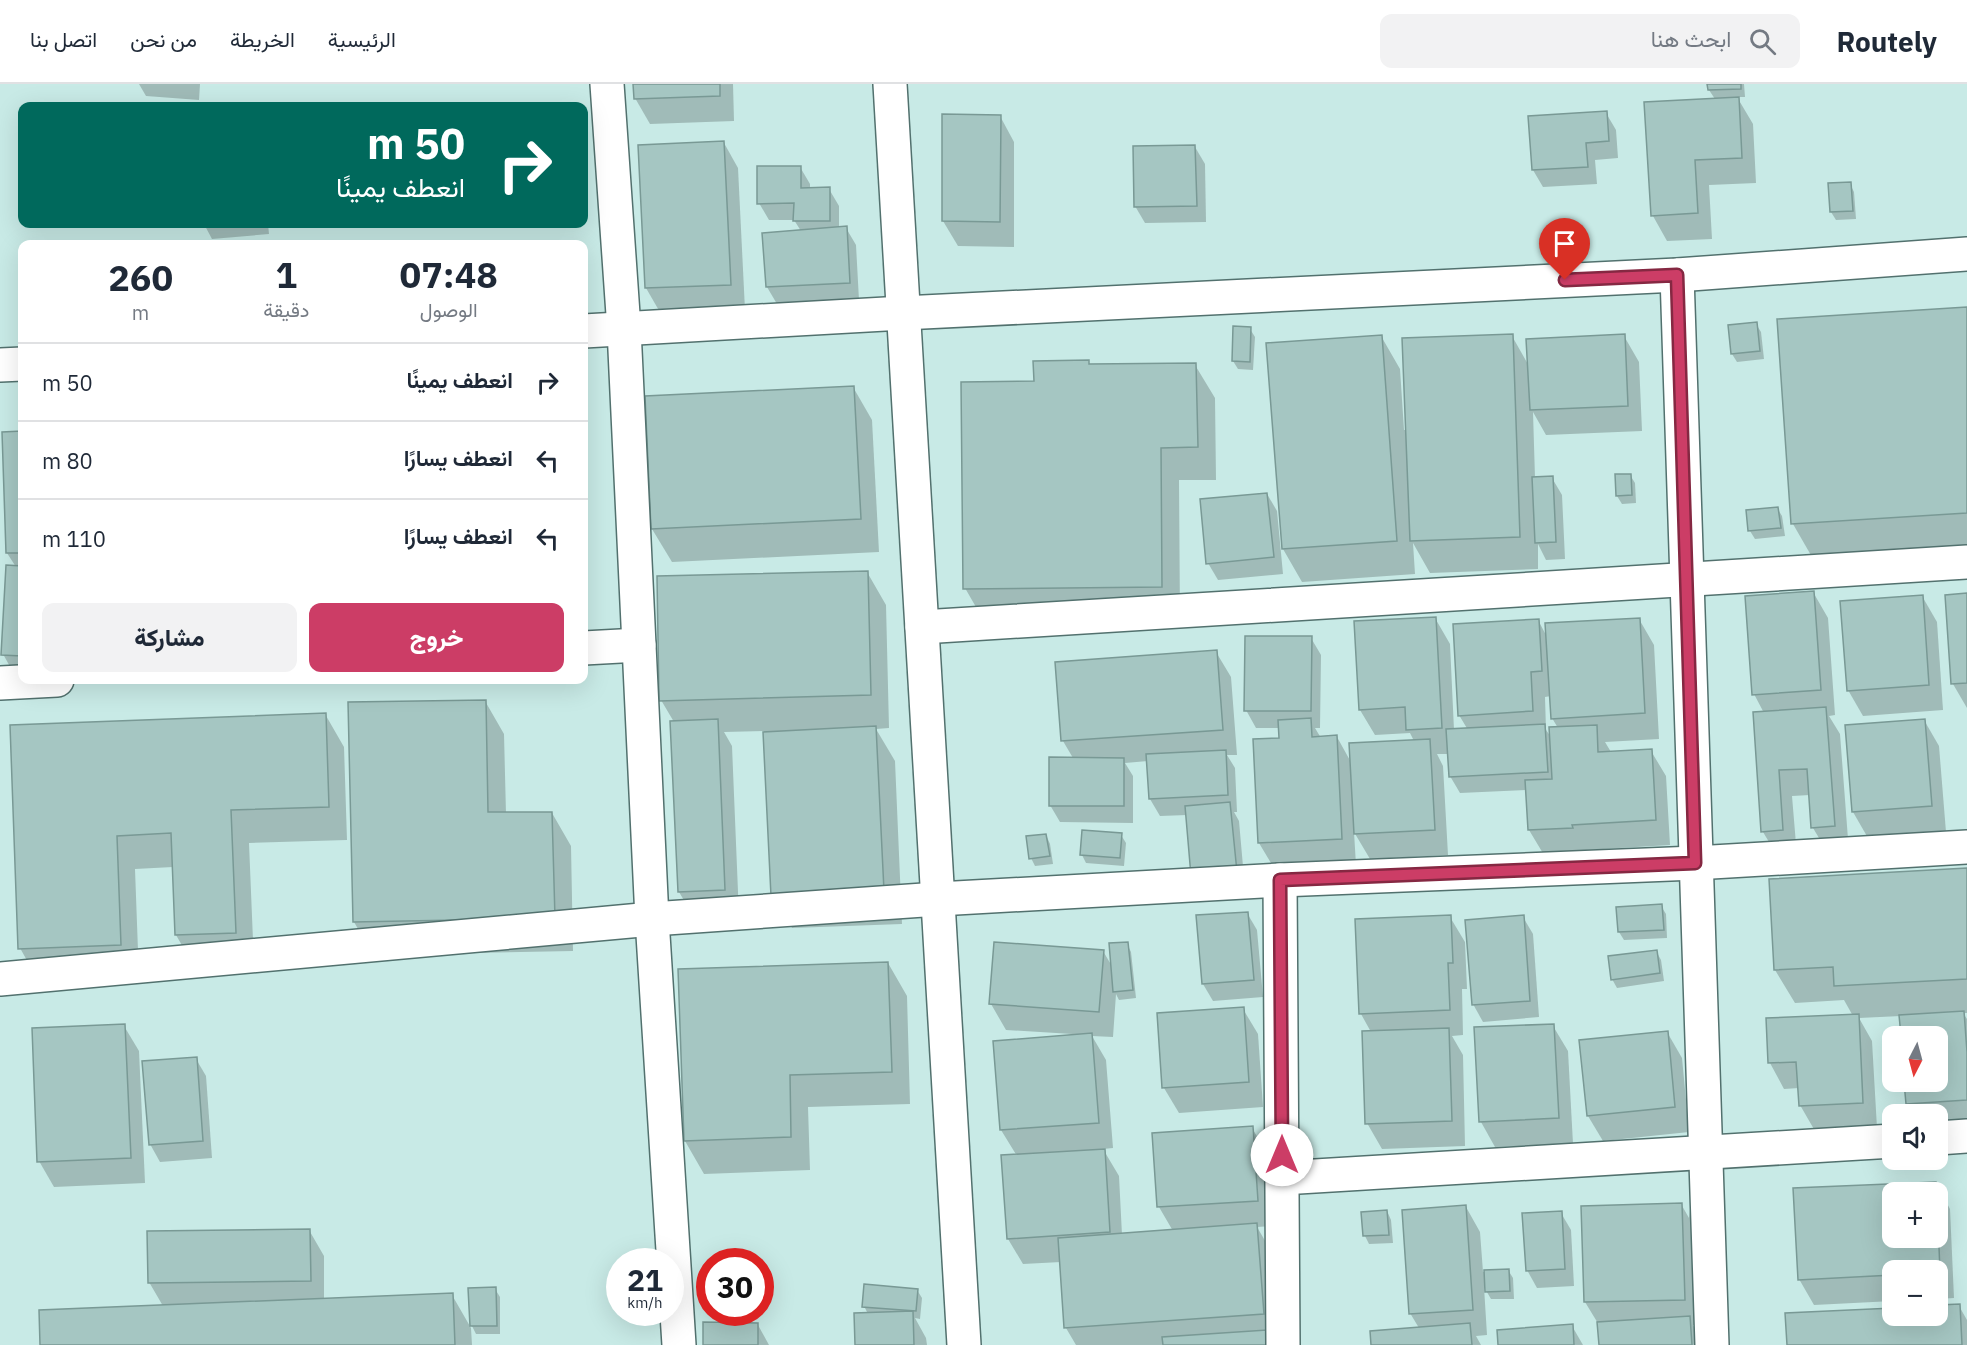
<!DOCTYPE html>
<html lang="ar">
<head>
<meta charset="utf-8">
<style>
  :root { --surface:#fff; --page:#f2f2f3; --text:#1f2937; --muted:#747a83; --line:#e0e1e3; --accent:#cc3d66 }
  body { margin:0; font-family:"IBM Plex Sans",Vazirmatn,sans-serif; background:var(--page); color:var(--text); direction:rtl; height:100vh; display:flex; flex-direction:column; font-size:22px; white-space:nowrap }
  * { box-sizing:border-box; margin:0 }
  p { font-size:20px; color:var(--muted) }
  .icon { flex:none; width:33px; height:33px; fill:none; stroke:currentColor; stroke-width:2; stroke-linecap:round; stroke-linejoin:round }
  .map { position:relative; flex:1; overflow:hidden; direction:ltr }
  .sheet { position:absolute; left:18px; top:156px; width:570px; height:444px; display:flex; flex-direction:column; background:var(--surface); border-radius:12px; box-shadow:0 6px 24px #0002; direction:rtl }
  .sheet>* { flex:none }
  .guide { position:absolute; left:18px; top:18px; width:570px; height:126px; border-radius:12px; box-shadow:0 6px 24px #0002; direction:rtl; background:#00695c; color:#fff; overflow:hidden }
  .needle { width:39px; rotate:186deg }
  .fabs { position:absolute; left:1882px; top:942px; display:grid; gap:12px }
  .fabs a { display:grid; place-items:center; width:66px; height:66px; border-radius:12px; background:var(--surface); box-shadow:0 6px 24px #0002; font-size:30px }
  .speed { position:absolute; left:606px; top:1164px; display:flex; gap:12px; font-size:30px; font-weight:700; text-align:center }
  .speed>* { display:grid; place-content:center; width:78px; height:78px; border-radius:50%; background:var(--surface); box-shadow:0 6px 24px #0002; line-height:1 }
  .speed small { font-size:15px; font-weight:400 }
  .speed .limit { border:9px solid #d22; background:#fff; color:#111 }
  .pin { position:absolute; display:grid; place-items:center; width:51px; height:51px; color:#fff; margin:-62px -26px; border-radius:50% 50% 50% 0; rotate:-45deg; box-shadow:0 0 6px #0007 }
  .pin .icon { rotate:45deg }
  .me { position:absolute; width:66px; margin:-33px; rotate:0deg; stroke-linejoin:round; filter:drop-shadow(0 0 4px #0008) }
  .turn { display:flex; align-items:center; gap:21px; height:126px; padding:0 24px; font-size:27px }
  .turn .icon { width:78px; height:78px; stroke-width:2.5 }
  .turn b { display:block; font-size:42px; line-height:51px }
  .eta { display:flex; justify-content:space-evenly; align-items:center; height:102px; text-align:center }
  .eta b { font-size:36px; font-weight:800; line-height:42px }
  .action { display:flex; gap:12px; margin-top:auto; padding:12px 24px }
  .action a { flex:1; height:69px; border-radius:12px; background:var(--accent); color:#fff; font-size:24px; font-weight:800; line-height:69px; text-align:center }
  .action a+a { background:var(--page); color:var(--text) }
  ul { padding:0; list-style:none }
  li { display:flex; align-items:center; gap:18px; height:78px; padding:0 24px; border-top:2px solid var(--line) }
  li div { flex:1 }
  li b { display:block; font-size:22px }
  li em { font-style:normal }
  header { display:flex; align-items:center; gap:36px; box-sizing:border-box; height:84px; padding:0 30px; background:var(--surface); border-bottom:2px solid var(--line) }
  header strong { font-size:28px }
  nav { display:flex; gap:33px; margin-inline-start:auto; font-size:21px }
  .search { width:420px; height:54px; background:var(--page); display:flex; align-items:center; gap:15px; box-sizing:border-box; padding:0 21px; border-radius:12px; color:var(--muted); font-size:22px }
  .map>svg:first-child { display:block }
  .shadow { fill:#0003; fill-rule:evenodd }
  .building { fill:#a5c6c2; stroke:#799995; stroke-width:1.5 }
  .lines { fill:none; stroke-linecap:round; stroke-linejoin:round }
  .minor-casing { stroke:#52716e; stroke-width:36 }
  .minor { stroke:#fff; stroke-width:33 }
  .route-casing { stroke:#852842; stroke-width:15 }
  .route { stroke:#cc3d66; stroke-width:10 }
</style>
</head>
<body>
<header>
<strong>Routely</strong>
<div class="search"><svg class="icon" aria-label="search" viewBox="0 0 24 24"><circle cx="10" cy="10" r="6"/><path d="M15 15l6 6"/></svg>ابحث هنا</div>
<nav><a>الرئيسية</a><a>الخريطة</a><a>من نحن</a><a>اتصل بنا</a></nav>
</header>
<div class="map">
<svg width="1967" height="1261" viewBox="0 0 1967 1261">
  <rect width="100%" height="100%" fill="#c8eae6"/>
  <!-- shadow -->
  <g class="shadow">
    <polygon points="139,0 200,0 199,16 146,12"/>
    <polygon points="634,0 733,0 734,37 650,40 635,14"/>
    <polygon points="1709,0 1744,0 1745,13 1737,13 1753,40 1756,99 1709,101 1712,155 1667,157 1653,132 1715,15 1709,6"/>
    <polygon points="1606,29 1616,46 1618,74 1595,76 1597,100 1543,103 1533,86"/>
    <polygon points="1000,32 1014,58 1014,163 958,162 943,137"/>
    <polygon points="724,59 738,84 745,226 661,230 646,204 640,63"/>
    <polygon points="1195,63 1205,80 1206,138 1145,139 1135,122"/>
    <polygon points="800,83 810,100 810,105 829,105 839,122 839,145 846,144 856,161 859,216 777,220 767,203 801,147 794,136 769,136 759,119"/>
    <polygon points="1850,100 1854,108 1856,135 1836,136 1831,128"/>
    <polygon points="204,140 268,140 269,150 212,155"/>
    <polygon points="1967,224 1967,463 1812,473 1793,440 1779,236"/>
    <polygon points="1756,240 1761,248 1764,275 1737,278 1732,270"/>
    <polygon points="1250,245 1255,253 1253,286 1238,285 1233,277"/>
    <polygon points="1381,252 1400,285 1404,346 1407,346 1512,252 1529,282 1624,252 1639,278 1642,347 1546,351 1533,328 1535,394 1552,394 1562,411 1565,475 1546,476 1538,460 1538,485 1430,489 1413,459 1415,490 1302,498 1283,465 1268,260"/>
    <polygon points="1088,278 1091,282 1195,281 1215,314 1216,396 1179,396 1180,536 984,537 965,504 1035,299"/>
    <polygon points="853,303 872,336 879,468 672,478 652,445"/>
    <polygon points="4,349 22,349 22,588 13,588 3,570 16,483 7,469"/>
    <polygon points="1630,391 1635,399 1636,419 1622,420 1617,412"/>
    <polygon points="1267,410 1277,427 1283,490 1218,496 1208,479"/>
    <polygon points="1777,424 1782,432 1785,452 1755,455 1750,447 1748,427"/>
    <polygon points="867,488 886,521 889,644 876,645 895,677 902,840 792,844 773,811 764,647 724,648 732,662 739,832 694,833 679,808 674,638 661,616"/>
    <polygon points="1813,508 1828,534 1835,631 1829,632 1840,650 1849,768 1828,769 1813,744 1810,711 1792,712 1797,772 1778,773 1763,748 1764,629 1754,610"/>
    <polygon points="1967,511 1967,624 1953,600 1947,512"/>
    <polygon points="1922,512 1937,538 1943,626 1863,632 1848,606"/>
    <path d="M1435,534L1450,560L1454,646H1468L1459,631L1538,536L1547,553L1639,535L1654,561L1659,655L1605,658L1611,668L1651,667L1666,692L1670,761L1586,766V769L1544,771L1529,746L1527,706L1460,709L1450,692L1449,670H1437L1443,682L1448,771L1370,775L1354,748L1356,781L1274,784L1259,759L1281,655L1280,644H1256L1246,626L1311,554L1321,571L1320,644H1315L1321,654L1337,653L1352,680L1414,657L1410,649L1375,651L1360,626ZM1551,612L1552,634L1558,644L1551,653L1546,646L1545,613Z"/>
    <polygon points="1216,568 1231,593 1237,671 1227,671 1235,684 1237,728 1234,728 1239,737 1245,805 1187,731 1160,732 1150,715 1148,677 1125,679 1133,692 1133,739 1060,738 1050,721 1073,674 1063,657"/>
    <polygon points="485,617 504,650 506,730 552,729 571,762 573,867 373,871 354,838"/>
    <polygon points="325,630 344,663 347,756 249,759 254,881 195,884 176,851 173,783 135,785 139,894 39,898 20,864 11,642"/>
    <polygon points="1924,636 1939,662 1946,748 1868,754 1853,728 1846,642"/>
    <polygon points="1046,751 1050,760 1053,780 1035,782 1031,774"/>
    <polygon points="1121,751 1126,759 1124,782 1086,779 1082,771"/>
    <polygon points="1967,786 1967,929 1963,929 1967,935 1967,1042 1938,1044 1938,1030 1913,1030 1907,1020 1905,998 1938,998 1938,952 1902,952 1901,932 1859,934 1872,957 1877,1044 1815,1047 1800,1021 1799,1004 1784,1005 1770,979 1768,936 1853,932 1844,916 1795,919 1775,886"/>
    <polygon points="1661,822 1666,830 1667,854 1624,856 1619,848"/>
    <polygon points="1247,829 1257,846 1263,913 1213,917 1203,900"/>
    <polygon points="1450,833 1465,858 1467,905 1462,905 1463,951 1452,952 1463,971 1465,1062 1382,1065 1367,1039 1371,948 1361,930"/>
    <polygon points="1523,833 1533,850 1539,933 1483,938 1473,920"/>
    <polygon points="1127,860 1131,868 1136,914 1119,916 1116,910 1113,953 1092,952 1106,976 1113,1064 1103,1065 1119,1092 1122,1151 1173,1147 1159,1123 1252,1044 1267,1069 1272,1142 1257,1143 1275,1174 1282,1261 1076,1261 1066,1244 1061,1178 1023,1180 1008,1155 1017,1072 1001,1046 1072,950 1006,946 991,920 1103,867 1113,884"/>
    <polygon points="1656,867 1661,876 1664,897 1617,904 1612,895"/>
    <polygon points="888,879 907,912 910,1020 808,1023 810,1086 704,1090 685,1057"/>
    <polygon points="1243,925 1258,950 1263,1023 1179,1029 1164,1004"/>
    <polygon points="124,942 139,967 145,1099 54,1103 39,1077"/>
    <polygon points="1553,942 1568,967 1573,1060 1495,1063 1481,1038"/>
    <polygon points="1667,948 1682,974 1689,1048 1603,1057 1588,1032"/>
    <polygon points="196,975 206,992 212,1074 160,1078 150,1060"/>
    <path d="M1936,1099L1950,1125L1954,1214L1938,1215V1186H1893V1217L1814,1221L1799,1195L1795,1106ZM1893,1108H1938V1154H1893Z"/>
    <polygon points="1692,1109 1698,1241 1693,1241 1704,1261 1600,1261 1599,1241 1585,1218 1681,1120 1689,1134"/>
    <polygon points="1466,1123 1480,1148 1483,1188 1508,1186 1513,1194 1514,1215 1491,1215 1484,1203 1487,1251 1476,1252 1481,1261 1372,1261 1419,1244 1410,1229"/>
    <polygon points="1387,1127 1391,1136 1393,1159 1369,1160 1365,1152"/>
    <polygon points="1561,1129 1571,1146 1574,1202 1537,1204 1527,1186"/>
    <polygon points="309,1146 324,1172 324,1216 452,1211 471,1244 472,1261 42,1261 163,1222 149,1198"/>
    <polygon points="470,1205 495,1205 500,1213 500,1250 476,1250 472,1242"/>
    <polygon points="917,1206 922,1214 920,1235 915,1234 926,1254 927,1261 856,1261 868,1230 864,1222"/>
    <polygon points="1959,1222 1967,1236 1967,1261 1789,1261 1893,1225 1893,1232 1938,1232 1938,1223"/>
    <polygon points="758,1241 769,1261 704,1261"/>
    <polygon points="1572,1242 1583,1261 1499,1261"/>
  </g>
  <!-- building -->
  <g class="building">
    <polygon points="633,0 720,0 720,12 634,15"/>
    <polygon points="1707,0 1741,0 1741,5 1708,6"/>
    <polygon points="1739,13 1742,74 1695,76 1698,129 1651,132 1644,18"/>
    <polygon points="1607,27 1609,57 1586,59 1588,83 1532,86 1528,32"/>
    <polygon points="942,30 1001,31 1000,138 942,137"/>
    <polygon points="724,57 731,201 645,204 638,61"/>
    <polygon points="1195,61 1197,122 1134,123 1133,62"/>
    <polygon points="757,82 801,82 801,104 830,103 830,137 793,137 794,119 757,120"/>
    <polygon points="1851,98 1853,127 1830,128 1828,99"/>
    <polygon points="847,142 850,199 766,203 762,149"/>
    <polygon points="1967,223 1967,429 1791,440 1777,235"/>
    <polygon points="1757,238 1760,267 1731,270 1728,241"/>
    <polygon points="1233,242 1251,243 1250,278 1232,277"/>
    <polygon points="1513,250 1520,453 1410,457 1402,254"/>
    <polygon points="1625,250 1628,322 1530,326 1526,255"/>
    <polygon points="1382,251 1397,457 1282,465 1266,259"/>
    <polygon points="1089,276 1089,280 1196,279 1198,363 1161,364 1162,503 963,505 961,298 1034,297 1033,277"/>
    <polygon points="854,302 861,435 651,445 645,312"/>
    <polygon points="22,347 22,469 6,469 2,348"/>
    <polygon points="1615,390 1631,390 1632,411 1616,412"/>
    <polygon points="1553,392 1556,458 1535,459 1532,393"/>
    <polygon points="1267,409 1274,473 1206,480 1200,415"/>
    <polygon points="1778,423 1781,444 1748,447 1746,426"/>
    <polygon points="6,481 22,482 22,572 1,571"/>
    <polygon points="868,487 871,611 659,617 657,492"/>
    <polygon points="1814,507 1821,606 1752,611 1745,512"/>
    <polygon points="1967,509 1967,599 1951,600 1945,511"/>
    <polygon points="1923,511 1929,601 1847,607 1840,517"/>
    <polygon points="1436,533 1442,644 1406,646 1405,623 1359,626 1354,537"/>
    <polygon points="1640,534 1645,629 1551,635 1545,539"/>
    <polygon points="1539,535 1542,587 1531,588 1533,627 1458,632 1453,540"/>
    <polygon points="1245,552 1312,552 1311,627 1244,627"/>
    <polygon points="1217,566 1223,646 1061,657 1055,578"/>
    <polygon points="486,616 488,728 552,728 555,834 353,838 348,618"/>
    <polygon points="1826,623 1835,742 1811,744 1807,685 1779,686 1783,746 1761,748 1753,628"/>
    <polygon points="326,629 329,723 231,726 236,849 175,851 171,749 117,752 121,861 18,865 10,641"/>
    <polygon points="1311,634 1312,653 1337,651 1342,755 1258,759 1253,655 1279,654 1278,636"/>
    <polygon points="718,635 725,806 678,808 670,637"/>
    <polygon points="1925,635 1932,722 1852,728 1845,641"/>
    <polygon points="1545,640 1548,688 1449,693 1446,645"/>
    <polygon points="1597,641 1598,668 1652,665 1656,736 1572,741 1573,744 1528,746 1525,696 1552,695 1549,643"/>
    <polygon points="876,642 884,807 771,812 763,648"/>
    <polygon points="1430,655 1435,746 1354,750 1349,659"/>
    <polygon points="1226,666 1228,711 1149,715 1146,670"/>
    <polygon points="1049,673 1124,674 1124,722 1049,722"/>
    <polygon points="1230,718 1237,788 1191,792 1185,722"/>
    <polygon points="1082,746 1122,749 1120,774 1080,771"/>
    <polygon points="1046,750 1050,772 1029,775 1026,752"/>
    <polygon points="1967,784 1967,895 1834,902 1833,883 1774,886 1769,795"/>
    <polygon points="1662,820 1664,846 1618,848 1616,823"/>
    <polygon points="1248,828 1254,896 1202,900 1196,831"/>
    <polygon points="1451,831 1453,879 1448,879 1450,926 1359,930 1355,835"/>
    <polygon points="1524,831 1530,917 1472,921 1465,836"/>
    <polygon points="994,858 1104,866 1099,928 989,920"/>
    <polygon points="1128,858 1133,906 1113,908 1109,859"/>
    <polygon points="1657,866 1660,889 1611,896 1608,872"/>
    <polygon points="888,878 892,988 790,991 791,1053 684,1057 678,885"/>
    <polygon points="1244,923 1249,998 1162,1004 1157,929"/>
    <polygon points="1964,927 1967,968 1967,1016 1906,1020 1904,998 1938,998 1938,952 1901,952 1899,931"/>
    <polygon points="1859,930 1863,1019 1799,1022 1796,978 1768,979 1766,934"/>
    <polygon points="125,940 131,1074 37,1078 32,944"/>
    <polygon points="1554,940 1559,1034 1479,1038 1474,943"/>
    <polygon points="1449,944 1452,1037 1365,1040 1362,947"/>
    <polygon points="1668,947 1675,1023 1587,1032 1579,956"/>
    <polygon points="1092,949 1099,1039 1000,1046 993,957"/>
    <polygon points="197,973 203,1057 149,1061 142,977"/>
    <polygon points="1253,1042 1258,1117 1157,1123 1152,1049"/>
    <polygon points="1105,1065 1110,1148 1007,1155 1001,1071"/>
    <polygon points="1936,1098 1937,1108 1893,1108 1893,1154 1938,1154 1938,1136 1940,1189 1938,1189 1938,1186 1893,1186 1893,1191 1798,1196 1793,1104"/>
    <polygon points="1682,1119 1685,1216 1584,1218 1581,1122"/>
    <polygon points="1466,1121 1473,1226 1409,1230 1402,1126"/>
    <polygon points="1387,1126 1389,1151 1363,1152 1361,1128"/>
    <polygon points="1562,1127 1565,1185 1526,1187 1522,1129"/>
    <polygon points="1257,1139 1264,1230 1064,1244 1058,1154"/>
    <polygon points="310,1145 311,1197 148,1199 147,1147"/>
    <polygon points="1509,1185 1510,1207 1485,1208 1484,1186"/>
    <polygon points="864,1200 918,1205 916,1227 862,1223"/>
    <polygon points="496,1203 497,1242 470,1242 468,1204"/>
    <polygon points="453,1209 455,1261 40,1261 39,1226"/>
    <polygon points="1960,1220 1962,1261 1787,1261 1785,1229 1893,1224 1893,1232 1938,1232 1938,1221"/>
    <polygon points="913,1227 914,1261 855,1261 854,1229"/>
    <polygon points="1690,1232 1692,1261 1599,1261 1597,1238"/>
    <polygon points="703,1238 758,1239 758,1261 703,1261"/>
    <polygon points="1470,1239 1472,1261 1371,1261 1370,1247"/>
    <polygon points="1573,1240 1574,1261 1498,1261 1497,1246"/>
    <polygon points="1267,1246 1268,1261 1163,1261 1162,1253"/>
  </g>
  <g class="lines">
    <!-- minor casing -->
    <g class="minor-casing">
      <g id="minor">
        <polyline points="607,0 624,245 652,835 679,1261"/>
        <polyline points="890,0 964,1261"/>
        <polyline points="1677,191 1712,1261"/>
        <polyline points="584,247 903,229 1677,191 1967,170"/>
        <polyline points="0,281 22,280"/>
        <polyline points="922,543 1967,478"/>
        <polyline points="584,564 639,561"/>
        <polyline points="0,599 57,596"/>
        <polyline points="1280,796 1283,1261"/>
        <polyline points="0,895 652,835 938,815 1280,796 1695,779 1967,763"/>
        <polyline points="1938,1054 1967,1052"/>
        <polyline points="1282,1094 1893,1057"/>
      </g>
    </g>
    <!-- minor -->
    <use href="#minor" class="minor"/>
  </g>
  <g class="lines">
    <!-- route casing -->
    <g class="route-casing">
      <polyline id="route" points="1282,1071 1280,796 1695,779 1677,191 1565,196"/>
    </g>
    <!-- route -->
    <use href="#route" class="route"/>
  </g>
</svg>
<div class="fabs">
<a><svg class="needle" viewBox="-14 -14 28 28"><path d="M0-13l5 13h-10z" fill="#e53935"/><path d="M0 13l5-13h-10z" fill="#747a83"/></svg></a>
<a><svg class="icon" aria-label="sound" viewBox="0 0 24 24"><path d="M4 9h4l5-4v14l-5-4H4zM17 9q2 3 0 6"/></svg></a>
<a>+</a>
<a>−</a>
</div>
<div class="speed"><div>21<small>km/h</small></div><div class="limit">30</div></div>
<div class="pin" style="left:1565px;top:196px;background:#d93025"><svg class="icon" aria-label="arrive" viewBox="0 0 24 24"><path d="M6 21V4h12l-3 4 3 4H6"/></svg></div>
<svg class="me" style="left:1282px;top:1071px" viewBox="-20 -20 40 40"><circle r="19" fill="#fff"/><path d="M0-13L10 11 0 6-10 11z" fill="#cc3d66"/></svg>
<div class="guide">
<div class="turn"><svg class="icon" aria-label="right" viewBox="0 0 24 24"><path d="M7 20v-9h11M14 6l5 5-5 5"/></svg><div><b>50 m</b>انعطف يمينًا</div></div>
</div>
<section class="sheet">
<div class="eta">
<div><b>07:48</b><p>الوصول</p></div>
<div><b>1</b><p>دقيقة</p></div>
<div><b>260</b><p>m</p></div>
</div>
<ul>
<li><svg class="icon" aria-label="right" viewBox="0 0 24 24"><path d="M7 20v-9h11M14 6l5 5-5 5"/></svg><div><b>انعطف يمينًا</b></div><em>50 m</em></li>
<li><svg class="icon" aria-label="left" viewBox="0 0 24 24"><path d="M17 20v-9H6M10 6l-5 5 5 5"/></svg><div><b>انعطف يسارًا</b></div><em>80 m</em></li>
<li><svg class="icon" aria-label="left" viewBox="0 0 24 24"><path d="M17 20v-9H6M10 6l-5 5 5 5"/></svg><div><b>انعطف يسارًا</b></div><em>110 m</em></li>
</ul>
<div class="action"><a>خروج</a><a>مشاركة</a></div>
</section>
</div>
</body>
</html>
